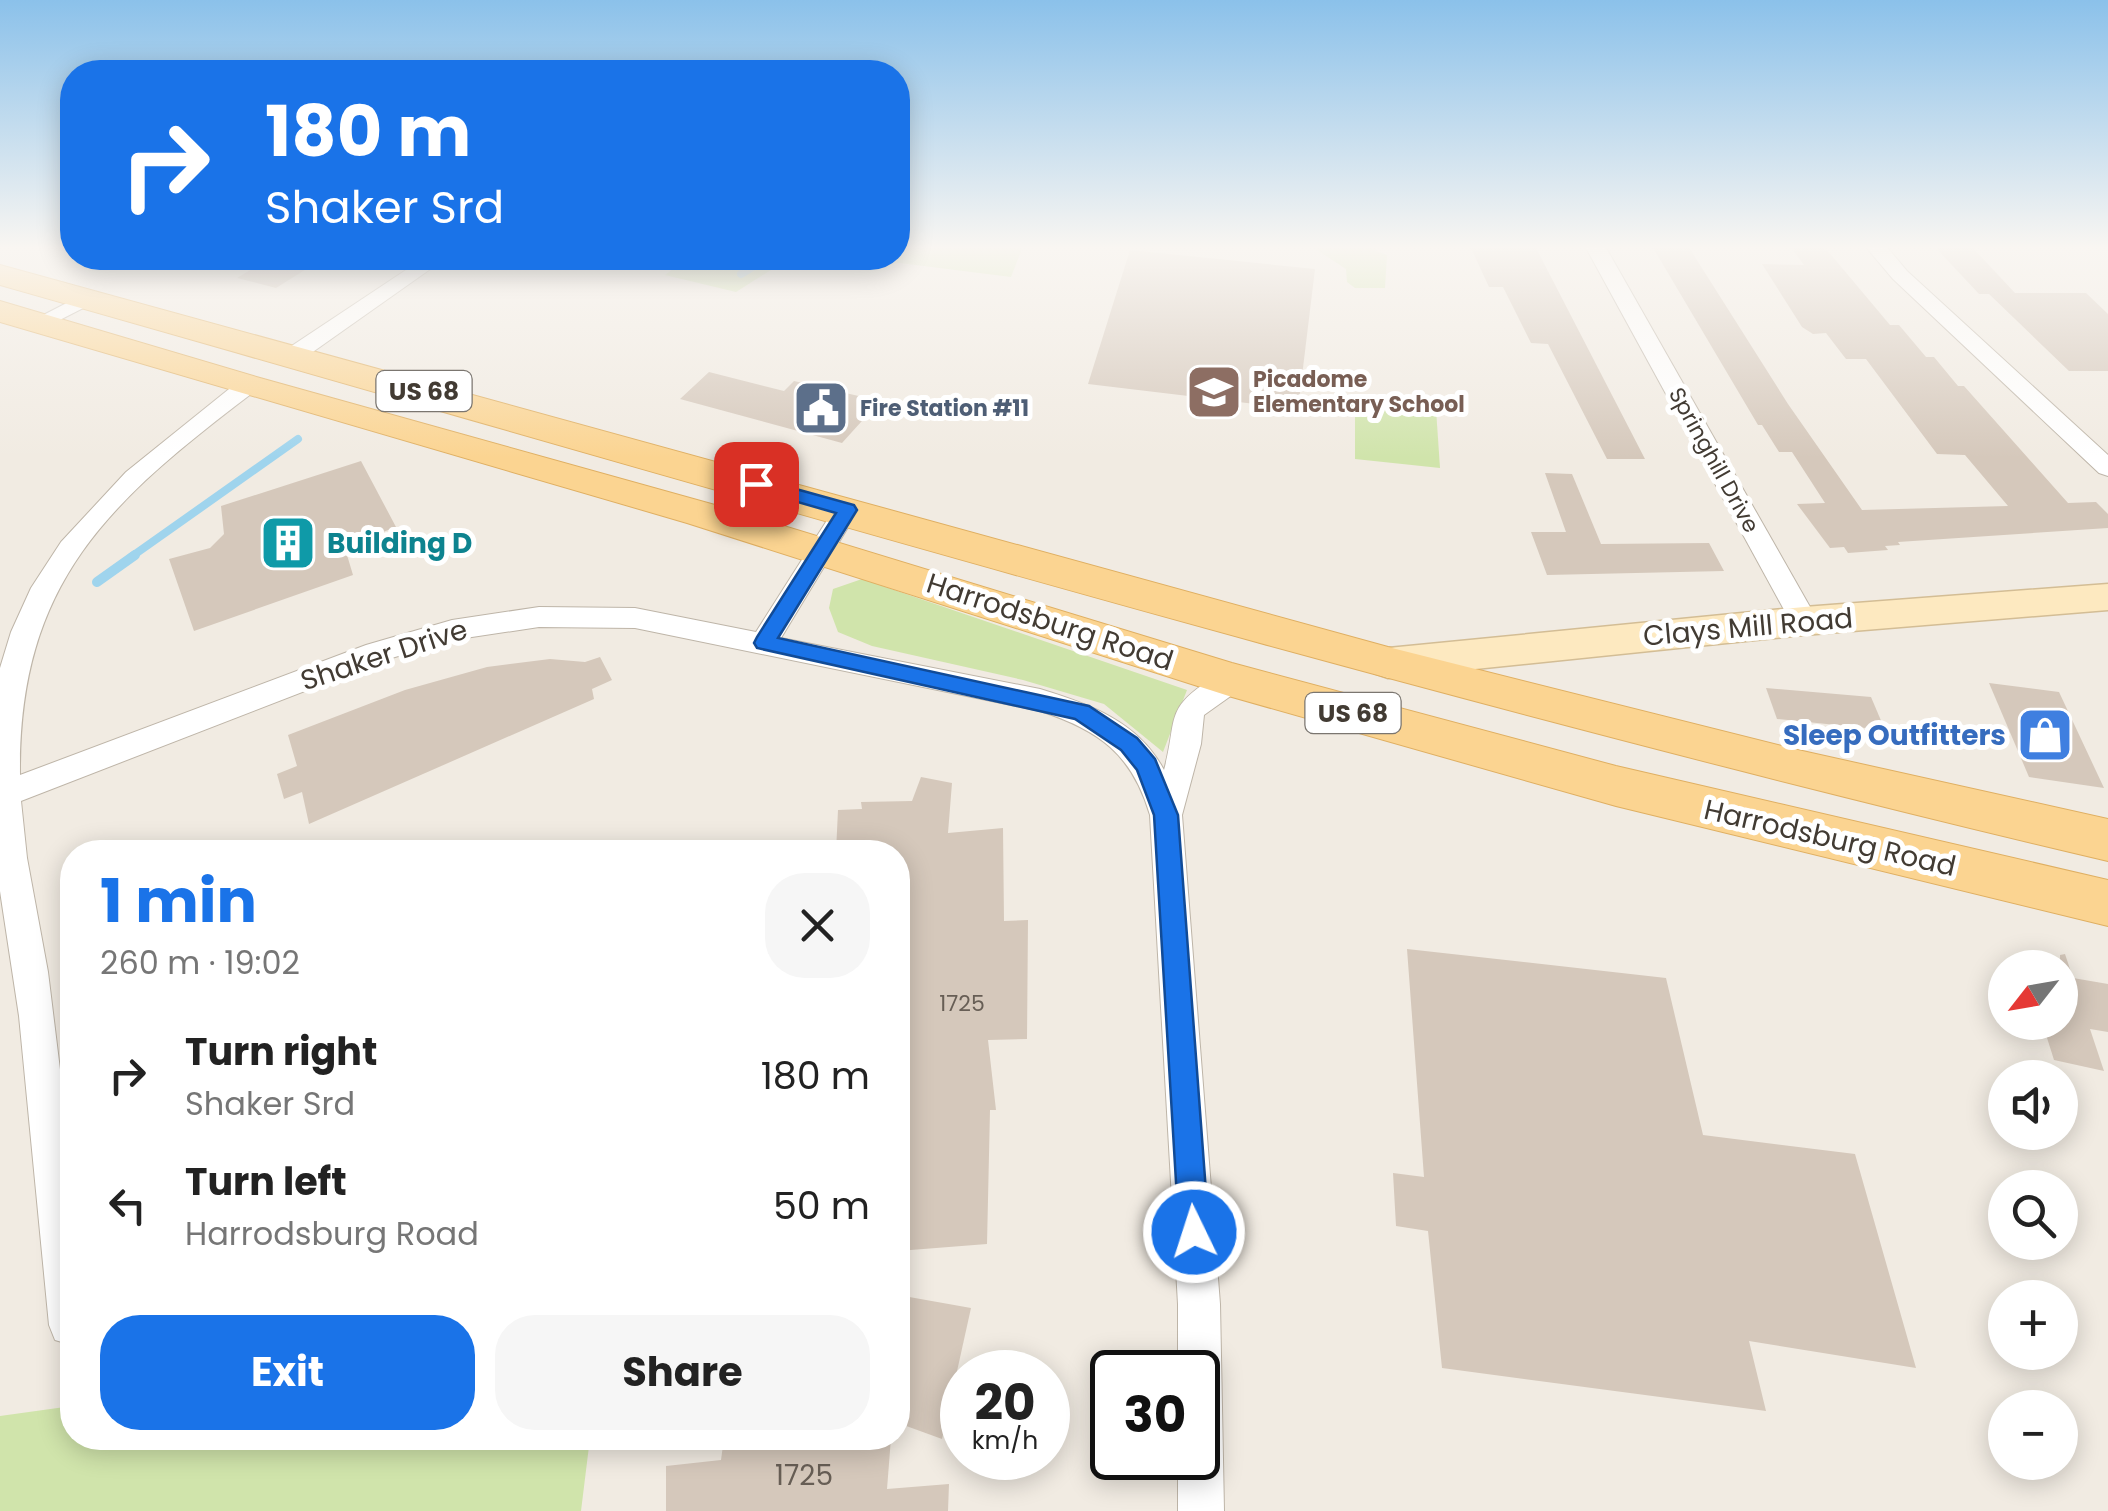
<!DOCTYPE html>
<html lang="en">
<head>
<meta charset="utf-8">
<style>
  :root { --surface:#fff; --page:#f6f6f6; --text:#222; --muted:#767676; --accent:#1a73e8 }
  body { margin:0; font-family:Poppins,sans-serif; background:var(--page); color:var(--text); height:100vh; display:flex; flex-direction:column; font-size:38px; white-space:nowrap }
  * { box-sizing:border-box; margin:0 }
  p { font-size:32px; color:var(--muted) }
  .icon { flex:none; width:55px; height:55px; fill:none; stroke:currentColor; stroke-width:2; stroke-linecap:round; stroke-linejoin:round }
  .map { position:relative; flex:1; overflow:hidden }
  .details { position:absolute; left:60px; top:840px; width:850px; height:610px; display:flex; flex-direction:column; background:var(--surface); border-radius:40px; box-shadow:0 5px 25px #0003 }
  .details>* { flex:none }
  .guide { position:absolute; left:60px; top:60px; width:850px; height:210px; border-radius:40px; box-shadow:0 5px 25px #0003; background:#1a73e8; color:#fff; overflow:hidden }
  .needle { width:65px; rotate:239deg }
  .fabs { position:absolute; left:1988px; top:950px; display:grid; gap:20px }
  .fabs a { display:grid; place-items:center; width:90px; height:90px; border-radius:50%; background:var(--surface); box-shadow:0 5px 25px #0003; font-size:50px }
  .speed { position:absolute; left:940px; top:1350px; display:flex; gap:20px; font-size:50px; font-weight:700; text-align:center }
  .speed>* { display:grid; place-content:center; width:130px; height:130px; border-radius:50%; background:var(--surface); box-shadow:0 5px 25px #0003; line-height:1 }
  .speed small { font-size:25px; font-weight:400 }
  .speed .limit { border:5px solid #111; border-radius:15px; background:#fff; color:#111 }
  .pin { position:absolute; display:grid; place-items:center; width:85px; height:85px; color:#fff; margin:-42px; border-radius:20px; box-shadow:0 5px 15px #0006 }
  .me { position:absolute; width:110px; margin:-55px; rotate:356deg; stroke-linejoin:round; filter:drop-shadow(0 0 8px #0008) }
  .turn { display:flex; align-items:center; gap:35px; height:210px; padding:0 40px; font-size:45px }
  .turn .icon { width:130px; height:130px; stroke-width:2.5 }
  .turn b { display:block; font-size:70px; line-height:85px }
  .round { display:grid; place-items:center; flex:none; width:105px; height:105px; border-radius:40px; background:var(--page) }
  .head { display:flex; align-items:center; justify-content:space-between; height:170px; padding:0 40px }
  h1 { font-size:60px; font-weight:700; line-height:75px; color:var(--accent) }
  .button { display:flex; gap:20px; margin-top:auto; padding:20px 40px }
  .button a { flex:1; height:115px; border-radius:40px; background:var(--accent); color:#fff; font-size:40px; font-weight:700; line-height:115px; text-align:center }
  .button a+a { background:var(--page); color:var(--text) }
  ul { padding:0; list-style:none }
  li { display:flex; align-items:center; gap:30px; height:130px; padding:0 40px }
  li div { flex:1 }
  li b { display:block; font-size:38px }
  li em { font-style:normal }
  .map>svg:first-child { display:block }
  .green { fill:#d0e4ab }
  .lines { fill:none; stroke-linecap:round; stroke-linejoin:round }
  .stream-far1 { stroke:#9fd4ed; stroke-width:8 }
  .stream { stroke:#9fd4ed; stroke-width:10 }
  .building { fill:#d5c8bb }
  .minor-casing { stroke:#beb5a8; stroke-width:2 }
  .secondary-casing { stroke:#d3bd95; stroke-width:3 }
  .primary-casing { stroke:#dfaf62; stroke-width:2 }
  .minor { fill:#fff; fill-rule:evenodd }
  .secondary { fill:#fde9c0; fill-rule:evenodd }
  .primary { fill:#fbd491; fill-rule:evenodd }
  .route { fill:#1a73e8; stroke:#114b97; stroke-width:2.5 }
  .labels { text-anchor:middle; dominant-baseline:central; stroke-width:10; stroke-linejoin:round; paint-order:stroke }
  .far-education-label { font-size:22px; font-weight:bold; fill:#785e54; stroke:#fff; text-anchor:start }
  .far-service-label { font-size:22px; font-weight:bold; fill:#4e5e75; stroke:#fff; text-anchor:start }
  .far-street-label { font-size:22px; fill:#423b33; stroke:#fff }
  .number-label { font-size:22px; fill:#675e55 }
  .shield { fill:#fff; stroke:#7b7670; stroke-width:2.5 }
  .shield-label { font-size:25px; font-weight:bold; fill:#423b33 }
  .culture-label { font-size:28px; font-weight:bold; fill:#0d838f; stroke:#fff; text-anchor:start }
  .street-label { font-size:28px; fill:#423b33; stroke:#fff }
  .shop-label { font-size:28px; font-weight:bold; fill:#366cbe; stroke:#fff; text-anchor:end }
  .near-number-label { font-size:28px; fill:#675e55 }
</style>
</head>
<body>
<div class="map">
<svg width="2108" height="1511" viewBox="0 0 2108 1511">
  <rect width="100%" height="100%" fill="#f1ebe2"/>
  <!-- green -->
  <g class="green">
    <polygon points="898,246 1023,246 1011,277 860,258 898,258"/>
    <polygon points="1311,246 1377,246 1375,251 1387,255 1385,288 1355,288 1347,282 1346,269"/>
    <polygon points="687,258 790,258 736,292 665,275"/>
    <polygon points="1355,401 1436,409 1440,468 1355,459"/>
    <polygon points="862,579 1187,690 1163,752 1104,704 1023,680 872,646 838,632 829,608 833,589"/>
    <polygon points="72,1406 72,1438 590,1438 581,1511 0,1511 0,1416"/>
  </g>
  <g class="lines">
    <!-- stream-far1 -->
    <g class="stream-far1">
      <polyline points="741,274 767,258"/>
      <polyline points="131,557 298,439"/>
    </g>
    <!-- stream -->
    <polyline class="stream" points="97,582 135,555"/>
  </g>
  <!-- building -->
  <g class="building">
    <polygon points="1470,246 1535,246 1645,459 1607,459 1548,344 1531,343 1503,287 1489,287"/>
    <polygon points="1652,246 1688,246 1788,404 1862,510 2008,506 1965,455 1937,454 1866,359 1846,359 1826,333 1813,334 1802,327 1762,264 1804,265 1790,246 1822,246 1827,250 1890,325 1899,325 1926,357 1934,357 1958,386 1964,386 2068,503 2096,502 2108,514 2108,528 1898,542 1900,545 1885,546 1888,550 1848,553 1844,547 1830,548 1797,504 1825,503 1792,452 1779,452 1762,425 1758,425"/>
    <polygon points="1934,246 1971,246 2015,293 2086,293 2108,314 2108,371 2069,371 1989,294 1979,294"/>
    <polygon points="1130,250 1315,269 1298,409 1088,384"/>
    <polygon points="270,258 324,258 276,288 237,278"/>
    <polygon points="709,372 784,391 794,381 880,401 842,443 680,399"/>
    <polygon points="361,461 396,527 365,539 347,555 353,575 194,631 169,559 210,548 224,534 221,506"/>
    <polygon points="1545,473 1572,474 1601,544 1709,543 1724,571 1547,575 1531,532 1566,532"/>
    <polygon points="600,657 612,680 592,689 594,699 309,824 302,792 284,799 277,774 297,766 288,735 405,690 487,667 550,659 585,662"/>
    <polygon points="1989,683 2059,692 2104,788 2029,777"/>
    <polygon points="1766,688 1871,697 1885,730 1777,719"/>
    <polygon points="921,777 952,783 948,833 1003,828 1004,921 1028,920 1027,1039 988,1040 996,1110 990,1110 987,1244 898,1251 898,852 836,852 838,810 862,809 861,802 912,801"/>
    <polygon points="1407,949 1666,978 1703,1135 1855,1154 1916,1368 1749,1341 1766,1411 1442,1368 1428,1231 1396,1226 1393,1173 1424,1177"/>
    <polygon points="2065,954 2073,978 2108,984 2108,1032 2090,1029 2104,1071 2054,1060 2042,1022 2060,1022 2060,955"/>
    <polygon points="898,1295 971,1308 942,1439 898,1423"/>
    <polygon points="724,1438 891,1438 887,1489 949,1484 948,1511 666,1511 666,1466 721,1460"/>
  </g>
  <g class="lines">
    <!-- minor casing -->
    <g class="minor-casing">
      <g id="minor">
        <polygon points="1585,246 1605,246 1818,621 1814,628 1794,628"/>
        <polygon points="1865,246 1886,246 1907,271 2108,455 2108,476 2099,473 1893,279"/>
        <polygon points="424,258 446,258 300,361 284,361 281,356 284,351"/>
        <polygon points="86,293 96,299 93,303 46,327 32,327 28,323"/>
        <path d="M247,379L255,381L258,386L255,391C110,501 18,581 20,775L366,645L452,620L539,607L635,608L756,632L838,503L847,501L859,509L781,638L1040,689C1089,704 1138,721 1164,770C1178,719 1163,709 1213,678C1223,672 1230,669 1242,672L1246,680L1242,688L1204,715L1201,744L1182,815L1220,1304L1224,1511H1178V1458H1198V1372H1178V1304L1150,815C1132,754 1099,730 1040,711L635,628L539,627L452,640L385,660L21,801L27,858L48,972L72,1167V1345L55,1340L49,1325L19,1016L0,891V668L11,632L31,588L61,542L126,472L239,381Z"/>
      </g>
    </g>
    <!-- secondary casing -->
    <g class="secondary-casing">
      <polygon id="secondary" points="2108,584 2108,610 1804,635 1388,678 1374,673 1368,663 1374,653 1388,648 1804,607"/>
    </g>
    <!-- primary casing -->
    <g class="primary-casing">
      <g id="primary">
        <path d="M0,265L1388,647L1798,750L2108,819V861C1399,694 701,484 0,285Z"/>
        <polygon points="0,301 260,378 715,505 1232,663 1616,766 2108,880 2108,926 1616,806 1232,697 687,523 0,322"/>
      </g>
    </g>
    <!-- minor -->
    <use href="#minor" class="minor"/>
    <!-- secondary -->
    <use href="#secondary" class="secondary"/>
    <!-- primary -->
    <use href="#primary" class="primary"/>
  </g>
  <!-- sky -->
  <linearGradient id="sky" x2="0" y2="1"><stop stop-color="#8bc1ea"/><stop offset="0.54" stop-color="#f9f6f2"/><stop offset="1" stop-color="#f9f6f2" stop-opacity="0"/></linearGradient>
  <rect width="2108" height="458" fill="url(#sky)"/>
  <!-- route -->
  <polygon class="route" points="756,478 854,505 857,510 778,638 1089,706 1137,738 1155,759 1178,815 1209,1232 1205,1243 1194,1247 1184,1243 1179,1232 1154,815 1137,770 1121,750 1075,719 757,648 754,643 757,637 836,513 749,488 749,480"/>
  <!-- icons -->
  <defs>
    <g id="school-square" transform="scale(2.875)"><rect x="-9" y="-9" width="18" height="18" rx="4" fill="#8d6e63" stroke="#fff"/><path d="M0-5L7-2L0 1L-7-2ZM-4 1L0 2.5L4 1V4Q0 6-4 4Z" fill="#fff"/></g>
    <g id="civic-square" transform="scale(2.875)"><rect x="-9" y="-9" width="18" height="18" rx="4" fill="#5c6f8a" stroke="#fff"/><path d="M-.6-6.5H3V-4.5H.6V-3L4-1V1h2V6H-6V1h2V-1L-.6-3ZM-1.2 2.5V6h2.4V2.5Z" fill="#fff"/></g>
    <g id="building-square" transform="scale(2.875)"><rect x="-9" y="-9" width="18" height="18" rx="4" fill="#0f9aa8" stroke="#fff"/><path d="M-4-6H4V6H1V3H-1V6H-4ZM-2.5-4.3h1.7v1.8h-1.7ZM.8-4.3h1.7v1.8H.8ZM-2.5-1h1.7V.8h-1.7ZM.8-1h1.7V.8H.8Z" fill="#fff"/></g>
    <g id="shop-square" transform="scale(2.875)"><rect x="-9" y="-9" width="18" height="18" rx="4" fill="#3f7fe0" stroke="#fff"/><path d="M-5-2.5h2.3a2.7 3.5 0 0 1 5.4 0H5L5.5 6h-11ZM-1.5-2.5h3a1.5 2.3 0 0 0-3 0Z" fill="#fff"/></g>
  </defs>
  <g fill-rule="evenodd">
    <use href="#school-square" x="1214" y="392"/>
    <use href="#civic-square" x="821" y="408"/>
    <use href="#building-square" x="288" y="543"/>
    <use href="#shop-square" x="2045" y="735"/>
  </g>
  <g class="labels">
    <!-- far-education labels -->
    <g class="far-education-label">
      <text x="1253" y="379">Picadome<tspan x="1253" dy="25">Elementary School</tspan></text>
    </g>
    <!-- far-service labels -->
    <g class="far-service-label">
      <text x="860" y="408">Fire Station #11</text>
    </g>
    <!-- far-street labels -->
    <g class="far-street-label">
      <text transform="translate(1714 460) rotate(61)">Springhill Drive</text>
    </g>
    <!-- number labels -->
    <g class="number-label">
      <text x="962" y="1003">1725</text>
    </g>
    <!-- shield labels -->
    <g class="shield">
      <rect x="376.5" y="371" width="95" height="40" rx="8"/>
      <rect x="1305.5" y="693" width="95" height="40" rx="8"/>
    </g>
    <g class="shield-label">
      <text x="424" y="391">US 68</text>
      <text x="1353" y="713">US 68</text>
    </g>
    <!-- culture labels -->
    <g class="culture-label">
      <text x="327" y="543">Building D</text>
    </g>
    <!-- street labels -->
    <g class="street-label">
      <text transform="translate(1050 622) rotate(18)">Harrodsburg Road</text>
      <text transform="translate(1748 627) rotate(-5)">Clays Mill Road</text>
      <text transform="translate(384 655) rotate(-18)">Shaker Drive</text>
      <text transform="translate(1830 838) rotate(13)">Harrodsburg Road</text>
    </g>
    <!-- shop labels -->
    <g class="shop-label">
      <text x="2006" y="735">Sleep Outfitters</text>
    </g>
    <!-- near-number labels -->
    <g class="near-number-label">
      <text x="804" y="1475">1725</text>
    </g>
  </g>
</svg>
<div class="fabs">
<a><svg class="needle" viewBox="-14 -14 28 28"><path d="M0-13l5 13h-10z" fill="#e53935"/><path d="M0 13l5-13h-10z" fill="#767676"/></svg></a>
<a><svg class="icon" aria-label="sound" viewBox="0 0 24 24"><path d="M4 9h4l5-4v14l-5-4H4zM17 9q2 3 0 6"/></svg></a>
<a><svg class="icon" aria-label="search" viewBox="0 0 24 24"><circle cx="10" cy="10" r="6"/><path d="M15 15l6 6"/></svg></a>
<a>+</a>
<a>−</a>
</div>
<div class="speed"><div>20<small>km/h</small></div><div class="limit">30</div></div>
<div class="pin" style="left:756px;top:484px;background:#d93025"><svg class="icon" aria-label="arrive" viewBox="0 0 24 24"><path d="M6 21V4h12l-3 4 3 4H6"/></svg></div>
<svg class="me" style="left:1194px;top:1232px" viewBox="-20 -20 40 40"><circle r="17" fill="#1a73e8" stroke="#fff" stroke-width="3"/><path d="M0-11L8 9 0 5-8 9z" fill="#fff"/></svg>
<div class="guide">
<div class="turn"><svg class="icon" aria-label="right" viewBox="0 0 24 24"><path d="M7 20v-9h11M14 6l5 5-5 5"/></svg><div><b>180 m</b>Shaker Srd</div></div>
</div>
<section class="details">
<div class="head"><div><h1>1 min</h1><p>260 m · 19:02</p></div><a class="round"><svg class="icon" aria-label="close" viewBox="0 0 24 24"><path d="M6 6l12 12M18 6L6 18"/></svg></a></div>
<ul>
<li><svg class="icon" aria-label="right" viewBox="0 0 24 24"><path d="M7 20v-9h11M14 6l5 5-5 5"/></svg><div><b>Turn right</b><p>Shaker Srd</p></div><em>180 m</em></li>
<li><svg class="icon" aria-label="left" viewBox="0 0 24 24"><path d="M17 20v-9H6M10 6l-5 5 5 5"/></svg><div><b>Turn left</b><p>Harrodsburg Road</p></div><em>50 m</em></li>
</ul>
<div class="button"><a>Exit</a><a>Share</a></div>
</section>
</div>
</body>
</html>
